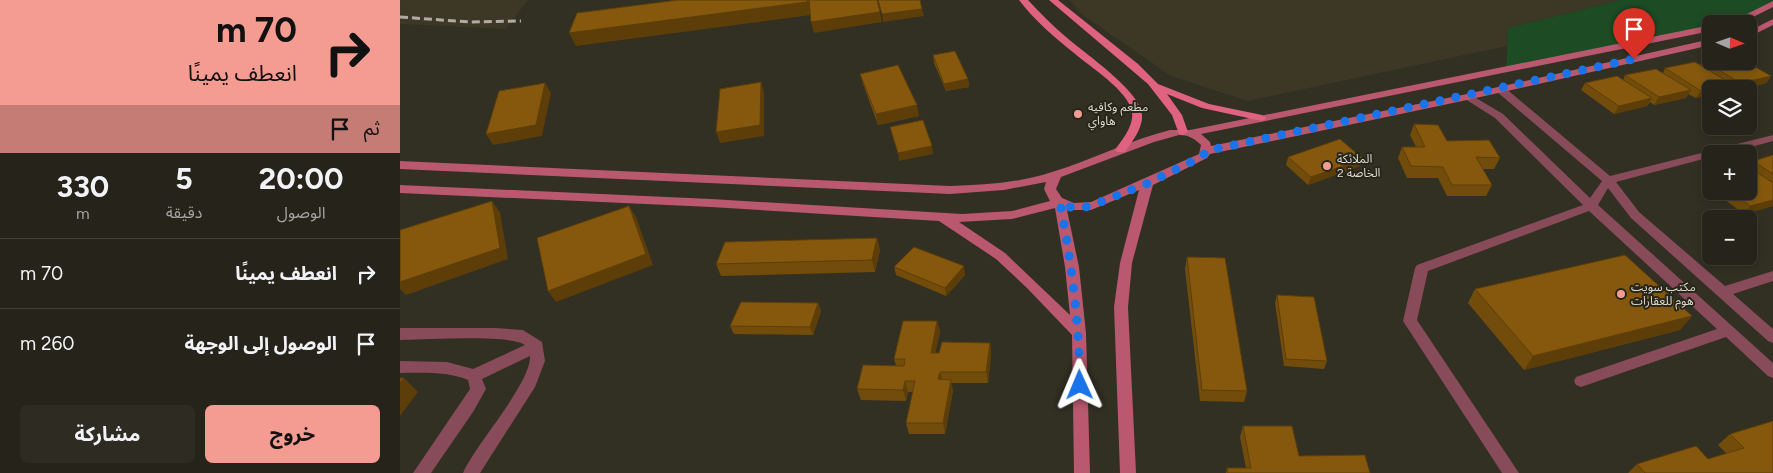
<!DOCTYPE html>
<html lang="ar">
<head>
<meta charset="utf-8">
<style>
  :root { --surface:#26231a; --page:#2e2b23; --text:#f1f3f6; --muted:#a4a4a2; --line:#424039; --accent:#f59c92 }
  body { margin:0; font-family:Figtree,"Noto Sans Arabic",sans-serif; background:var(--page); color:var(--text); direction:rtl; height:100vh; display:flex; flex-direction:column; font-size:19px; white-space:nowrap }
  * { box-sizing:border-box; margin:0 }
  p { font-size:16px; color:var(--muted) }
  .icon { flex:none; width:28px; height:28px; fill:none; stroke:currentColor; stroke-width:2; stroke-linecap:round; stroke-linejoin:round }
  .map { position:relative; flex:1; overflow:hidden; direction:ltr }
  .panel { display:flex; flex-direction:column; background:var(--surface); width:400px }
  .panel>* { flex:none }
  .top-card { background:#f59c92; color:#111; overflow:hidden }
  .needle { width:32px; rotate:92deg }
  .buttons { position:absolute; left:1302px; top:15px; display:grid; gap:10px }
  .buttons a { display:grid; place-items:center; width:55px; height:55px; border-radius:8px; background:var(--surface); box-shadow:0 2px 8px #0003,0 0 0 1px var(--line); font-size:25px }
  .pin { position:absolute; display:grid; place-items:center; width:42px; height:42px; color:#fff; margin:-51px -21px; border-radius:50% 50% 50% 0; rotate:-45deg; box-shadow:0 0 5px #0007 }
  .pin .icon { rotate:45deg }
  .me { position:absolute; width:55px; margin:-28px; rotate:359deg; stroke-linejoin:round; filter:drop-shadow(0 0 4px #0008) }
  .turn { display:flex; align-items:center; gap:18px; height:105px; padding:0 20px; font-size:22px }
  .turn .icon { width:65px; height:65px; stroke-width:2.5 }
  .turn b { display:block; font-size:35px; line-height:42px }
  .then { display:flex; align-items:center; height:48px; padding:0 20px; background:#0003; gap:10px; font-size:19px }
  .eta { display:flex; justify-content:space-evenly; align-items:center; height:85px; text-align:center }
  .eta b { font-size:30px; font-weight:700; line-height:35px }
  .cta { display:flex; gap:10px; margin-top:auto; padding:10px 20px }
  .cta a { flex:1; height:58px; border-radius:8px; background:var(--accent); color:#111; font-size:20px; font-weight:700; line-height:58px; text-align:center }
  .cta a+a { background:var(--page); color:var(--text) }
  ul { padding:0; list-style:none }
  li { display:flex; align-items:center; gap:15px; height:70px; padding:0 20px; border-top:1px solid var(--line) }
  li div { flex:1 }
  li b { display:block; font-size:19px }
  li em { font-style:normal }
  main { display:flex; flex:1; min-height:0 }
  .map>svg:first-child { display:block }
  .built { fill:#3c3825 }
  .green { fill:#1c4b24 }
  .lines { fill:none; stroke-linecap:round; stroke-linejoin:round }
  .street { fill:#884b59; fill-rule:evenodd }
  .secondary { fill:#b9586f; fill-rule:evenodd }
  .primary { fill:#df6281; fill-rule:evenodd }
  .rail { stroke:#afaca4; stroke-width:3; stroke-dasharray:8 4; stroke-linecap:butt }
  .wall { fill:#724c0b }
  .shaded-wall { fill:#5d3e09 }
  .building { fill:#85580d; stroke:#5d3e09 }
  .route { stroke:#1a73e8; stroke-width:9; stroke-dasharray:0 16.2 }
  .poi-dot { fill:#f59c92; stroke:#282519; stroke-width:2 }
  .labels { text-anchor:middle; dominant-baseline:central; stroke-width:4; stroke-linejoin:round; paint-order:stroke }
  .poi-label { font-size:12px; fill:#dcdad3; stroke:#282519; text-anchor:start }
</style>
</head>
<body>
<main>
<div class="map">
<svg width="1373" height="473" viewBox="0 0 1373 473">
  <rect width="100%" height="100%" fill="#322f23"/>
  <!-- built -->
  <g class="built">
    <polygon points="0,0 128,0 106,29 0,24"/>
    <polygon points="669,0 1221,0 1108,28 1107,46 848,101 771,76 684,16"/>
  </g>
  <!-- green -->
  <polygon class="green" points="1221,0 1373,0 1373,4 1331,24 1311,24 1311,28 1106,69 1108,28"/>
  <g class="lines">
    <!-- street -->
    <g class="street">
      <polygon points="1100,86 1104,87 1210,176 1373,135 1373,141 1325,154 1311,154 1311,157 1216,182 1239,212 1325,286 1373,271 1373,281 1333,294 1373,329 1373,343 1368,341 1231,218 1208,188 1198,205 1373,363 1373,378 1368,376 1326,337 1181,387 1176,385 1174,381 1176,377 1317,329 1189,211 1028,271 1017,320 1119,473 1102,473 1003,321 1015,268 1017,265 1183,205 1095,118 1062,97 1067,94 1071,95 1103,114 1190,198 1202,181 1096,91 1095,89"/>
      <path d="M0,328H96L123,330L142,342L145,361L135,387L80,473H63C75,445 132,382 130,356L82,379L86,389L73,412L31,473H13L70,389L68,380C46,371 23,373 0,373V361L47,362L73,369L125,345C110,334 23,340 0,340Z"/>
    </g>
    <!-- secondary -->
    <g class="secondary">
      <polygon points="1373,1 1373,7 1339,24 1327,24"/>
      <polygon points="1373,19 1373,25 1349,37 1349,31"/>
      <path d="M1311,25V31L801,134L810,142L811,146L1067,94L1311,39V45L1067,100L810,154L807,158L753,185L732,263L728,307L736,473H720L714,307L720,263L739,190L691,210H667L679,267L686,333L690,473H674L672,335L627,288L596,259L539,221L311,207L0,193V185L311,199L562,214L612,211L650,201L644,189L646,182L604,190L550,194L0,169V161L550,186C584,185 619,183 652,172C692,160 730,140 770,130H790ZM779,135C788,135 794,138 801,145L799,154L691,202L674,203L662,198L656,189L661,177L754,142ZM655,208L665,267L670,315L605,253L559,222L612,219Z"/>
    </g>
    <!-- primary -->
    <g class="primary">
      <path d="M619,0H628C640,13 653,26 666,37C684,53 741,91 742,115C743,128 732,142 725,152H717L715,150C722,140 734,126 732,112C728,90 690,67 674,53C654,37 634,20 619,0Z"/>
      <polygon points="649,0 658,0 738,64 758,84 809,104 862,115 867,118 862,121 802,108 767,94 782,115 788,132 783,135 779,134 772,115 748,84"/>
    </g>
    <!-- rail -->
    <polyline class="rail" points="0,17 70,22 121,21"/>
  </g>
  <!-- wall -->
  <g class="wall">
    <polygon points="533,55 568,79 569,87 546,91 534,63"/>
    <polygon points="1303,61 1371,76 1366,83 1344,89 1333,89 1330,87 1329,89 1311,89 1296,98 1288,94 1286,98 1254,105 1250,102 1247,106 1214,114 1181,90 1185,83 1223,80 1225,75 1263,73 1265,68 1300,65"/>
    <polygon points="460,74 519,116 478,125 463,84"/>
    <polygon points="1014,124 1047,141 1100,158 1094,169 1082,169 1092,185 1086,196 1047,196 1038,178 1007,178 998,158 1002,147 1016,147 1010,135"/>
    <polygon points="1373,155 1373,206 1344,214 1313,191 1349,191 1349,167 1353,161"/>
    <polygon points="888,157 960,166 908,185 886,165"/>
    <polygon points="1311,173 1311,190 1301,182 1307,174"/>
    <polygon points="477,238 480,250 475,272 321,276 316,264"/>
    <polygon points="787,257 847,391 844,402 800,401 785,269"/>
    <polygon points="494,267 565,275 546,296 496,275"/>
    <polygon points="1075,289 1292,316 1280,330 1124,370 1068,303"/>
    <polygon points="877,295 927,361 924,369 884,366 875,303"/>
    <polygon points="418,303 421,311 413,335 334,334 330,326"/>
    <polygon points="537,321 540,332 535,353 539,353 590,343 591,354 588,383 551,383 553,391 545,434 509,434 506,423 513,392 508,392 506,401 461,400 457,389 496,366 494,359"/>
    <polygon points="843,426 899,456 970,473 826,473 827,468 846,468 840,437"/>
    <polygon points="1330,434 1373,473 1228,473 1237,464 1308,459 1327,454 1318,445"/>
  </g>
  <!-- shaded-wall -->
  <g class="shaded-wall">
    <polygon points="407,0 410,0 411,15 176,46 169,33"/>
    <polygon points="522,9 524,16 483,22 482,14"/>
    <polygon points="480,12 482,22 414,33 411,22"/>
    <polygon points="1371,76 1366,83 1344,89 1337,89 1341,83"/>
    <polygon points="568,79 569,87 546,91 544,84"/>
    <polygon points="361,82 364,93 364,136 320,143 316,132"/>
    <polygon points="145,83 151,93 142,136 93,145 86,134"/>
    <polygon points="1332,84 1329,89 1311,89 1311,95 1296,98 1301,91"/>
    <polygon points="1291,90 1286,98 1254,105 1259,97"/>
    <polygon points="1252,98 1247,106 1214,114 1219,106"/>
    <polygon points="517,105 519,116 478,125 476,114"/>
    <polygon points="532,146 533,154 499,161 498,153"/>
    <polygon points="963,159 960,166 908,185 911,177"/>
    <polygon points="1373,200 1373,206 1344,214 1350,206"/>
    <polygon points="92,201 100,212 108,259 6,295 0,289 0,282"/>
    <polygon points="229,206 236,217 253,265 156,302 148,291"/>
    <polygon points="477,238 480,250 475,272 472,260"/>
    <polygon points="564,266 565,275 546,296 545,288"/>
    <polygon points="418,303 421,311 413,335 410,327"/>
    <polygon points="1292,316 1280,330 1124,370 1133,356"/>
    <polygon points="537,321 540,332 533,365 531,353"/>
    <polygon points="590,343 591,354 588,383 586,372"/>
    <polygon points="540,372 543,383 538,379"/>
    <polygon points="4,378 18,392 0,416 0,383"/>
    <polygon points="551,380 553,391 545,434 543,423"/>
    <polygon points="505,381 508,392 506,401 503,390"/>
  </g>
  <!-- building -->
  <g class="building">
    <polygon points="278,0 407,0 407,2 169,33 177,13"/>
    <polygon points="409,0 477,0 480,12 411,22"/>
    <polygon points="478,0 520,0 522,9 482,14"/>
    <polygon points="555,51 568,79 544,84 533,55"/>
    <polygon points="1311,59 1311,61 1345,61 1371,76 1341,83 1303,61"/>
    <polygon points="1295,62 1332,84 1301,91 1265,68"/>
    <polygon points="498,65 517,105 476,114 460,74"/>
    <polygon points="1256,69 1291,90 1259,97 1225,75"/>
    <polygon points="1217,76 1252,98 1219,106 1185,83"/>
    <polygon points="361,82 360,125 316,132 320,89"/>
    <polygon points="145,83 136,125 86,134 99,91"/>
    <polygon points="523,120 532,146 498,153 490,127"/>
    <polygon points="1014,124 1038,125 1047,141 1089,140 1100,158 1076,157 1092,185 1052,185 1043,167 1011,166 1002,147 1025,147"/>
    <polygon points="940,139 963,159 911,177 888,157"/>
    <polygon points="1373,155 1373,174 1353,161"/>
    <polygon points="1349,167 1373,183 1373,200 1350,206 1330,191 1349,191"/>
    <polygon points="1311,173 1311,178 1307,174"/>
    <polygon points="92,201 100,248 0,282 0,230"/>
    <polygon points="229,206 246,254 148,291 137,238"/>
    <polygon points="477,238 472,260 316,264 325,242"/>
    <polygon points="514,247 564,266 545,288 494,267"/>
    <polygon points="1225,255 1292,316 1133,356 1075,289"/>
    <polygon points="787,257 825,258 847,391 802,390"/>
    <polygon points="877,295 914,297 927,361 886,359"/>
    <polygon points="341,302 418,303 410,327 330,326"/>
    <polygon points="503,321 537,321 531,353 539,353 542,342 590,343 586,372 540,372 538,379 551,380 543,423 506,423 515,381 505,381 503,390 457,389 463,365 504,366 505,359 494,359"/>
    <polygon points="0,378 4,378 0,383"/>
    <polygon points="1373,421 1373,473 1245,473 1237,464 1296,446 1308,459 1344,448 1330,434"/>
    <polygon points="843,426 892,426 899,456 965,455 970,473 828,473 827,468 851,468"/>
  </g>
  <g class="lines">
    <!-- route -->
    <path class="route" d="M680,385C679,321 672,266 660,203L670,207L682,208L693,205L746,184L803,156L806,151L1234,59"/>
  </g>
  <!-- markers -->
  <g class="poi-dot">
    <circle cx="678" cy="114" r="5"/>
    <circle cx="927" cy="166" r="5"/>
    <circle cx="1221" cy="294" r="5"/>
  </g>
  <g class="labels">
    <!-- poi labels -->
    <g class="poi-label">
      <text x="688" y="107">مطعم وكافيه<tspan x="688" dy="14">هاواي</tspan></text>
      <text x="937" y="159">الملائكة<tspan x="937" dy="14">الخاصة 2</tspan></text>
      <text x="1231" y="287">مكتب سويت<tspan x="1231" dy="14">هوم للعقارات</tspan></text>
    </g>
  </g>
</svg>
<div class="buttons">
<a><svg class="needle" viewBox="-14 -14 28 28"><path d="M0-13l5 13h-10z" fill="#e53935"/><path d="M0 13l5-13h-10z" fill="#a4a4a2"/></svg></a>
<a><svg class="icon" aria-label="layers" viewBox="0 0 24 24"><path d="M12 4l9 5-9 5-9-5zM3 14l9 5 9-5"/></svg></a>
<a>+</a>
<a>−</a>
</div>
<div class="pin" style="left:1234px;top:59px;background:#d93025"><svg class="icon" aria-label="arrive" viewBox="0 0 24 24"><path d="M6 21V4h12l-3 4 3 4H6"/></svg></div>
<svg class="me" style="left:680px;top:385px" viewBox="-20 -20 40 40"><path d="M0-17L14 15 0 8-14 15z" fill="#1a73e8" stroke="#fff" stroke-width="4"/></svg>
</div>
<section class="panel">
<div class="top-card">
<div class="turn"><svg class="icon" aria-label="right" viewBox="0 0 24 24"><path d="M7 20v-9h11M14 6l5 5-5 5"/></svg><div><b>70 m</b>انعطف يمينًا</div></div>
<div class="then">ثم<svg class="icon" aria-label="arrive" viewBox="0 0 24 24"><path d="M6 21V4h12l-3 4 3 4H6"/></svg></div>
</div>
<div class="eta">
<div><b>20:00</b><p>الوصول</p></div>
<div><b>5</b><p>دقيقة</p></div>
<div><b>330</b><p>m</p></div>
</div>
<ul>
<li><svg class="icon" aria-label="right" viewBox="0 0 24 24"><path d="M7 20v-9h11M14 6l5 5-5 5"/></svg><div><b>انعطف يمينًا</b></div><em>70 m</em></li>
<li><svg class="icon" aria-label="arrive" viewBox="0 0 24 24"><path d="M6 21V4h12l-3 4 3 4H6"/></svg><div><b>الوصول إلى الوجهة</b></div><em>260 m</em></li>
</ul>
<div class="cta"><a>خروج</a><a>مشاركة</a></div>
</section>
</main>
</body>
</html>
